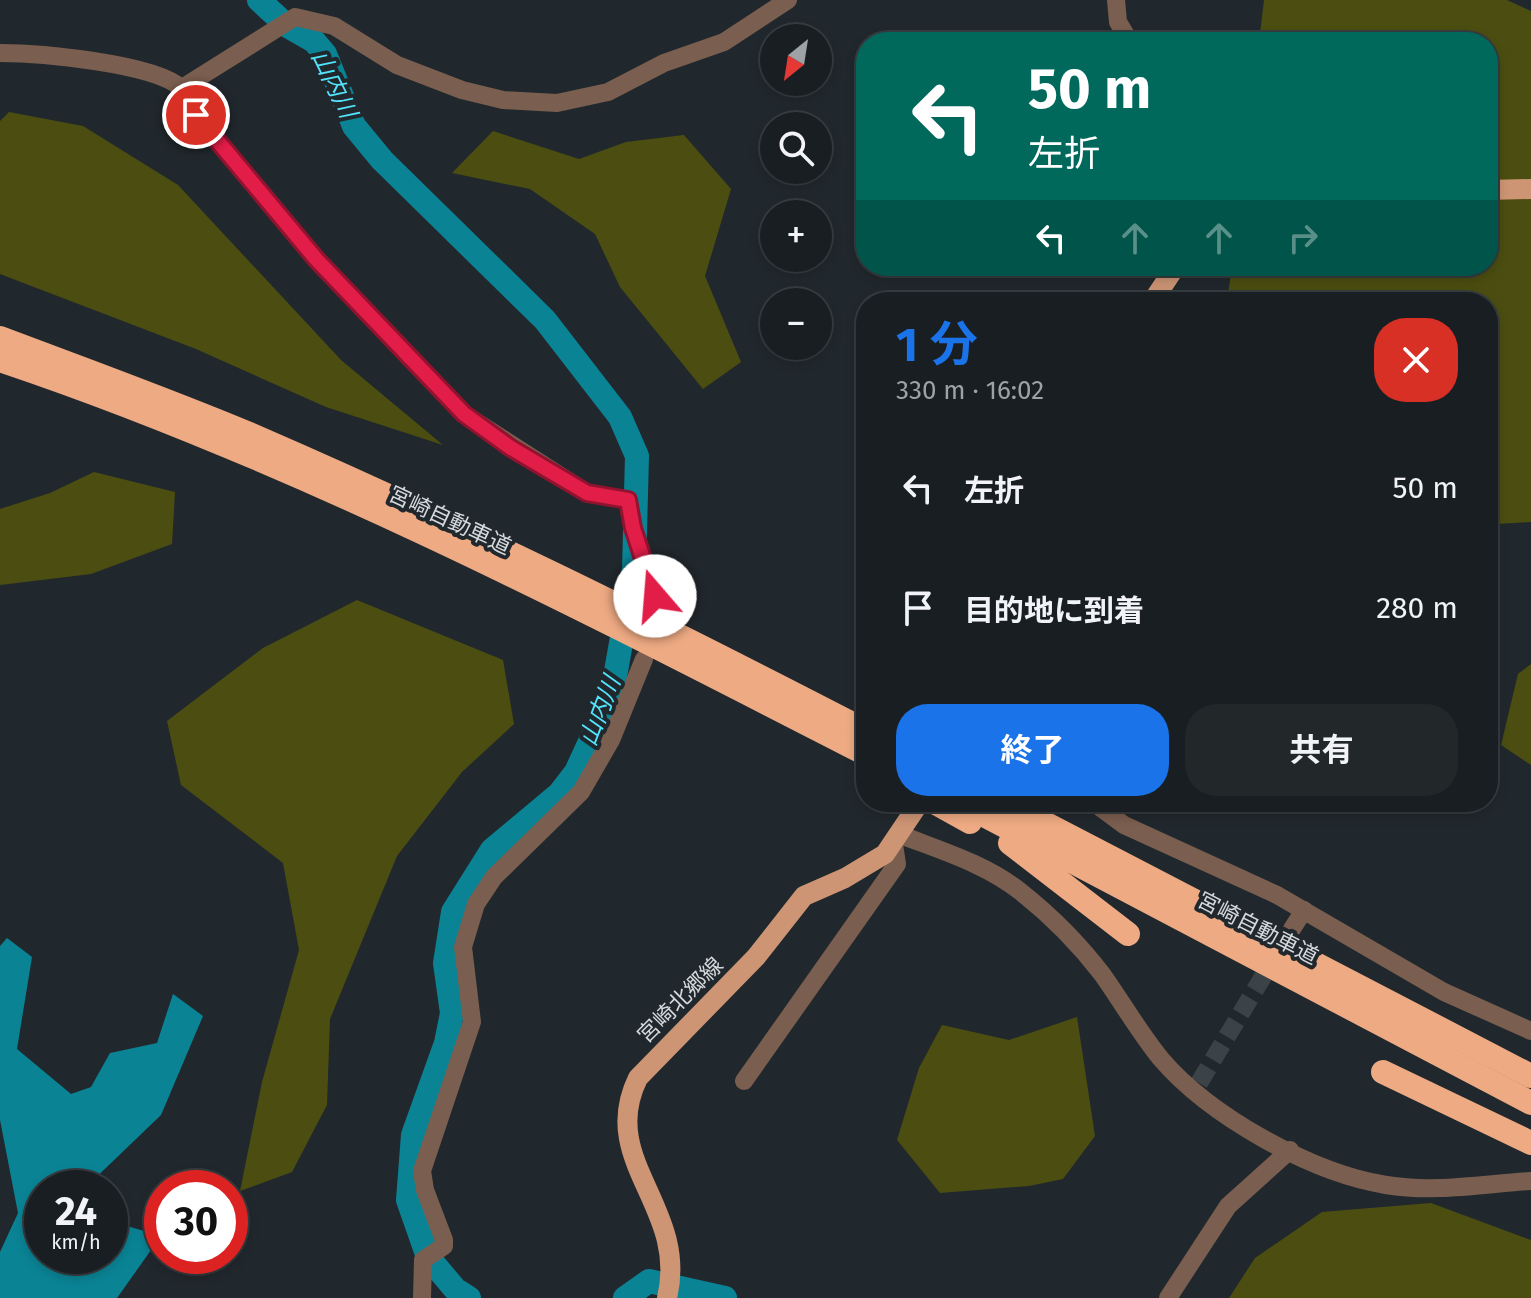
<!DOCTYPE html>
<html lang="ja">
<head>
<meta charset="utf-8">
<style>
  :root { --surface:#191e22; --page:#22272a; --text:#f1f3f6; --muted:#9fa2a5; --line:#373c40; --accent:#1a73e8 }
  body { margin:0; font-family:"Fira Sans","Noto Sans JP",sans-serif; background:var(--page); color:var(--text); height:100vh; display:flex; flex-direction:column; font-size:30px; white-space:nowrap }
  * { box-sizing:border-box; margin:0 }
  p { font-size:26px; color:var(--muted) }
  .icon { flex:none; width:44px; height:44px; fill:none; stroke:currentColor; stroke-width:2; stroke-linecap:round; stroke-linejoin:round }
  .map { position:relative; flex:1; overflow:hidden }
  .panel { position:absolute; left:856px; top:292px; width:642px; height:520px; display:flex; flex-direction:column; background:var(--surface); border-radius:32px; box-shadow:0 4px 12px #0003,0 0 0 2px var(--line) }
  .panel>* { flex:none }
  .hud { position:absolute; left:856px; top:32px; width:642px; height:244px; border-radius:32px; box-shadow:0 4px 12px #0003,0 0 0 2px var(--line); background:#00695c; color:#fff; overflow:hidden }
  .needle { width:52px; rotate:210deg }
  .controls { position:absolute; left:760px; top:24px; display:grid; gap:16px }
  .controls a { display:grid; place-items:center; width:72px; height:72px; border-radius:50%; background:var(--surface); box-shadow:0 4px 12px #0003,0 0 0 2px var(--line); font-size:40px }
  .speed { position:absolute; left:24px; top:1170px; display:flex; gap:16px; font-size:40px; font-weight:700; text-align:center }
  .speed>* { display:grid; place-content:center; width:104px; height:104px; border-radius:50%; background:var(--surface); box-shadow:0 4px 12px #0003,0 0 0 2px var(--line); line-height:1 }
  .speed small { font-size:20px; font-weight:400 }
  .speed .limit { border:12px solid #d22; background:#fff; color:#111 }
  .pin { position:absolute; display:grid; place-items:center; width:68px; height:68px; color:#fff; margin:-34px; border:4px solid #fff; border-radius:50%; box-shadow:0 2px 8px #0007 }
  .me { position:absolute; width:88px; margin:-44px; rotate:342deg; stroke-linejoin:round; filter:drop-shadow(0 0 6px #0008) }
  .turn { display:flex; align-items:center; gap:28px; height:168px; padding:0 40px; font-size:36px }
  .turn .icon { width:104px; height:104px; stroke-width:2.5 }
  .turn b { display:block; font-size:56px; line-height:68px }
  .lanes { display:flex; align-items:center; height:76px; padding:0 40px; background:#0003; justify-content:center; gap:40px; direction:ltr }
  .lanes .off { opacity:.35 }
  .round { display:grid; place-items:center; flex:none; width:84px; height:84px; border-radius:32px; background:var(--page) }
  .headline { display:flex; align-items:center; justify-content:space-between; height:136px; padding:0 40px }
  h1 { font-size:48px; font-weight:700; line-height:60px; color:var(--accent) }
  .button { display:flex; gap:16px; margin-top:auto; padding:16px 40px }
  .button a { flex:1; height:92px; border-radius:32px; background:var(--accent); color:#fff; font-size:32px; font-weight:700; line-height:92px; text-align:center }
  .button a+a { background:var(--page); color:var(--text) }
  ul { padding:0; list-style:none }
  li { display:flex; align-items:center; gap:24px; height:120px; padding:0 40px }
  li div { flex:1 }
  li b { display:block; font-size:30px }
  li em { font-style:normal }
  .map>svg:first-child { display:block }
  .green { fill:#4b4e10 }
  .water { fill:#0a8495 }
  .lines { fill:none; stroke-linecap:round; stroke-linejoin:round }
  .river { stroke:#0a8495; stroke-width:24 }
  .minor-tunnel { stroke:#3c4347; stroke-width:18; stroke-dasharray:18 9; stroke-linecap:butt }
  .minor { stroke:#7a5e4f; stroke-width:18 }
  .major { stroke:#cd9574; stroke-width:20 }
  .highway { stroke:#eeaa83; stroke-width:24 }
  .route-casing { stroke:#92132f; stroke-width:20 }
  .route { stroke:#e11d48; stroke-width:14 }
  .labels { text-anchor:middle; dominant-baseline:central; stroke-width:8; stroke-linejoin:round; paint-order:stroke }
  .street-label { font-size:22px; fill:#d5d9dc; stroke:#21282d }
  .water-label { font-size:24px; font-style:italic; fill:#52e4fc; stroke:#21282d }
</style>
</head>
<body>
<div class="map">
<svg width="1531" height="1298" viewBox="0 0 1531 1298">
  <rect width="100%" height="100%" fill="#21282d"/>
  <!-- green -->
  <g class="green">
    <polygon points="1264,0 1507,0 1531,11 1531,522 1497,524 1488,533 1488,302 1227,302 1232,266 1488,266 1488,42 1259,42"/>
    <polygon points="9,112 83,126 178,185 341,360 443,445 326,407 196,349 0,274 0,121"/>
    <polygon points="493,131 579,159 626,142 684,135 731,189 705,276 741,362 703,389 620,287 595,234 530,189 452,173"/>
    <polygon points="94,472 175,492 172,544 91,574 0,585 0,509 50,493"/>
    <polygon points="357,600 503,660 514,724 462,772 397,856 330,1019 327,1105 292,1172 240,1191 262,1082 299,950 283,863 181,785 167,721 263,648"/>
    <polygon points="1531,664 1531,765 1501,745 1518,674"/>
    <polygon points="1077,1017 1095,1136 1063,1179 1029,1186 940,1193 897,1140 919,1068 942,1025 1009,1040"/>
    <polygon points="1431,1203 1531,1240 1531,1298 1229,1298 1255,1258 1322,1212"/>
  </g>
  <!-- water -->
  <polygon class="water" points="7,938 32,957 17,1049 71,1094 91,1087 110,1053 157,1043 173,994 203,1016 161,1115 85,1188 42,1188 42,1256 110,1256 110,1221 161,1236 117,1298 0,1298 0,1252 18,1213 0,1120 0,946"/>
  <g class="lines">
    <!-- river -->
    <g class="river">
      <polyline points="259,0 286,25 314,41 325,54 354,126 382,160 545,320 620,417 637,456 634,569 612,694 576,772 559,794 492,850 453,912 445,963 452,1013 446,1043 413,1135 408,1200 428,1257 455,1289 469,1298"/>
      <polyline points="625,1298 649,1281 725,1298"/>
    </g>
    <!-- minor-tunnel -->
    <polyline class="minor-tunnel" points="1199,1083 1276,955"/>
    <!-- minor -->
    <g class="minor">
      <polyline points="1116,0 1118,22 1130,42"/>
      <path d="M0,53C38,53 154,63 181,88C188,93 192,107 196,115L316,259L464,414L587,493L628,500L633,528L655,596"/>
      <polyline points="182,88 295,17 334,26 397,65 462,90 503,100 557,103 608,92 664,63 724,42 788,0"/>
      <polyline points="1093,802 1124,825 1277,895 1444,992 1531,1031"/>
      <path d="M901,835C942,851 986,864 1021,892C1050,915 1079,944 1102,974C1122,1002 1139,1032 1161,1059C1210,1116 1311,1173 1386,1185C1435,1193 1482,1184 1531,1181"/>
      <polyline points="1292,929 1304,910"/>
      <polyline points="744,1081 897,864 894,844"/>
      <polyline points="422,1298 423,1260 444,1246 444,1240 425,1190 422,1171 472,1022 463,947 476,904 494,877 581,792 611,740 644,659"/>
      <polyline points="1168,1298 1228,1206 1290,1150"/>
    </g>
    <!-- major -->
    <g class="major">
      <polyline points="1488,190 1531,189"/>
      <polyline points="1152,302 1176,266"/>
      <path d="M667,1298C689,1207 597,1161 638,1078L756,957L804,896L845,878L885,854L920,802"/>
    </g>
    <!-- highway -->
    <g class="highway">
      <path d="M0,338C85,370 171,401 254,436C462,526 665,627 866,731"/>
      <path d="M0,360C296,459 589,612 866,754"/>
      <polyline points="934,802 970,822"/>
      <polyline points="959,802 1531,1103"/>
      <polyline points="1004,802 1531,1076"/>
      <polyline points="1010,843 1128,934"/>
      <polyline points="1383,1072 1531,1143"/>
    </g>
  </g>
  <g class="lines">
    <!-- route casing -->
    <g class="route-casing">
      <polyline id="route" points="196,115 316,259 464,414 511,448 587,493 628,500 633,528 655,596"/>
    </g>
    <!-- route -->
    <use href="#route" class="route"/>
  </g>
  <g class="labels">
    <!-- street labels -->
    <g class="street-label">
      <text transform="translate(450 520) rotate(25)">宮崎自動車道</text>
      <text transform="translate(1258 928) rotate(27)">宮崎自動車道</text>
      <text transform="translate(680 1000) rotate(-45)">宮崎北郷線</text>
    </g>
    <!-- water labels -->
    <g class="water-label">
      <text transform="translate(334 84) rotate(64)">山内川</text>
      <text transform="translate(600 711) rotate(-69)">山内川</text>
    </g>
  </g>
</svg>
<div class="controls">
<a><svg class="needle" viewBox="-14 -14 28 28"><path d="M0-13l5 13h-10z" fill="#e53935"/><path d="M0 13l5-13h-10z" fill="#9fa2a5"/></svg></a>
<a><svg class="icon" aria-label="search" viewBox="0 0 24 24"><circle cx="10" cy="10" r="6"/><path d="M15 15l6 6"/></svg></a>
<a>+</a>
<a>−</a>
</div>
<div class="speed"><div>24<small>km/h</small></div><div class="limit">30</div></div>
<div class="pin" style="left:196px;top:115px;background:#d93025"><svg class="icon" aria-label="arrive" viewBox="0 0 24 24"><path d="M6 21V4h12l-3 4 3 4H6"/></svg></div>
<svg class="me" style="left:655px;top:596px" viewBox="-20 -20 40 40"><circle r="19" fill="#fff"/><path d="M0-13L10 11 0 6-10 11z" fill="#e11d48"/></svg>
<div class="hud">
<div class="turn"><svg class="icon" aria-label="left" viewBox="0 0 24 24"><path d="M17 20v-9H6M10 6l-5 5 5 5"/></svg><div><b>50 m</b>左折</div></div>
<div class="lanes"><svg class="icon" aria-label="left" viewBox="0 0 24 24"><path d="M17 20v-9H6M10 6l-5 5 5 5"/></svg><svg class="icon off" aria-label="ahead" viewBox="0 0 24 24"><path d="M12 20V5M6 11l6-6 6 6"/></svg><svg class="icon off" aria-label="ahead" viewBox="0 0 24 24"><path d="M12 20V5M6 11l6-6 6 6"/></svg><svg class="icon off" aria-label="right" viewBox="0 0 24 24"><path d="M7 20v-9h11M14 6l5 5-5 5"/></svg></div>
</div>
<section class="panel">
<div class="headline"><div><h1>1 分</h1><p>330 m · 16:02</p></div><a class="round" style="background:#d93025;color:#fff"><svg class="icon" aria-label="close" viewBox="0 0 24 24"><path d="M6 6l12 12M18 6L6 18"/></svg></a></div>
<ul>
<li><svg class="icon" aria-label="left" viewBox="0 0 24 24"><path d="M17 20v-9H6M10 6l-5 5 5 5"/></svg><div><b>左折</b></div><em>50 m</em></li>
<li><svg class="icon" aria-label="arrive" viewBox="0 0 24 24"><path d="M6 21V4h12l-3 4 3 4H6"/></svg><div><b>目的地に到着</b></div><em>280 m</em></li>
</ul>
<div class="button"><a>終了</a><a>共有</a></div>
</section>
</div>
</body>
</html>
